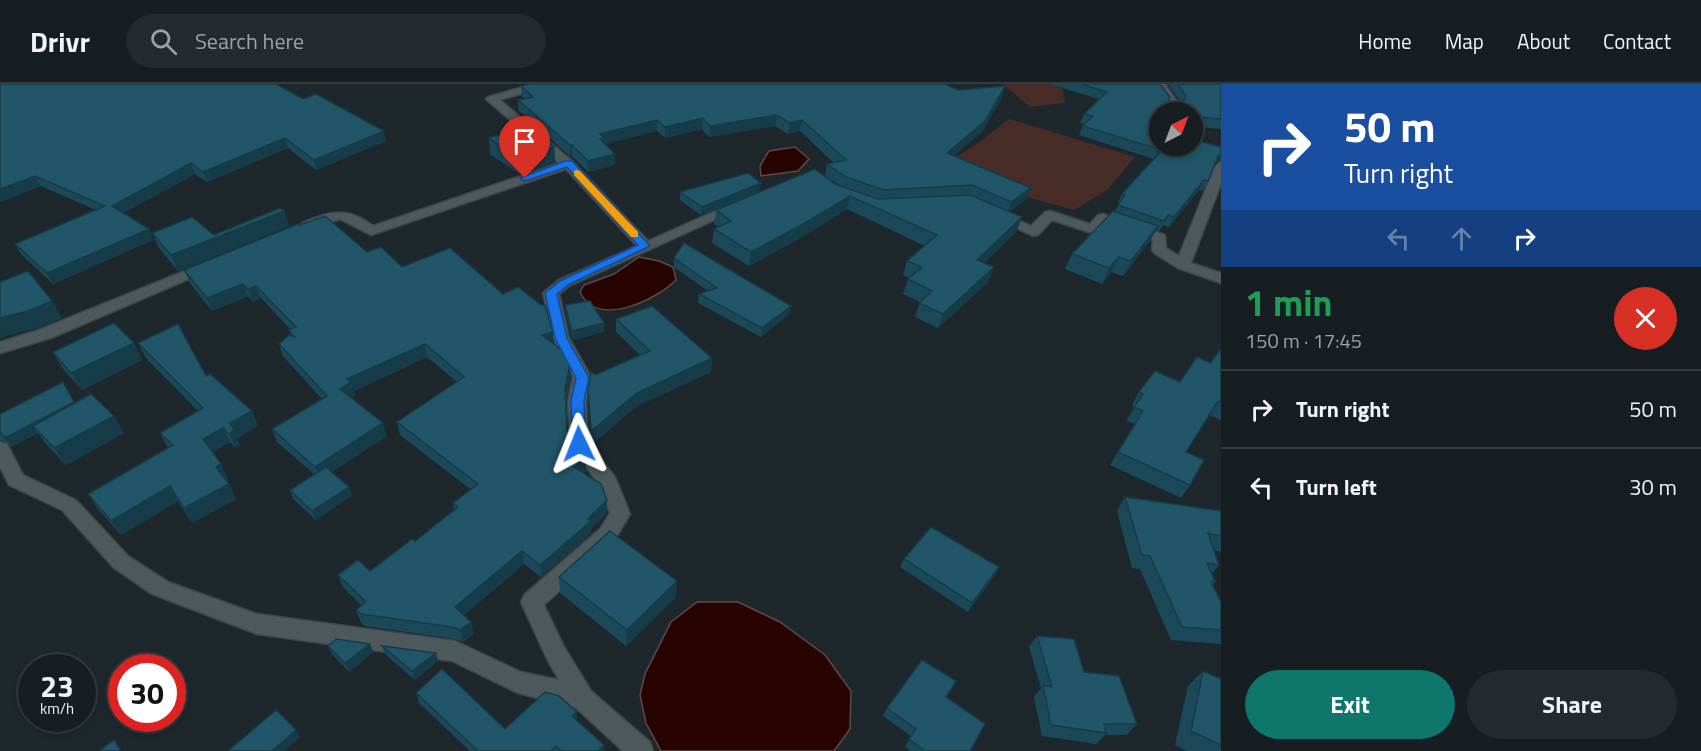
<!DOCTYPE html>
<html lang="en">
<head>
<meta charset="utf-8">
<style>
  :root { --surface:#161e21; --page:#232b2e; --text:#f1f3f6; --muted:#9ea2a5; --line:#353c3f; --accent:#0f766e }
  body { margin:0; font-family:"Titillium Web",sans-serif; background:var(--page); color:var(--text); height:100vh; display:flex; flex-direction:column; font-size:22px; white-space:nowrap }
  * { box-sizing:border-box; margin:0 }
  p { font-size:20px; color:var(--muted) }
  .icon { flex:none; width:33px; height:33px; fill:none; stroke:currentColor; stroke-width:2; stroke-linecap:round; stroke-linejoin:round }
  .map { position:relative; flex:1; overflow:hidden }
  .side { display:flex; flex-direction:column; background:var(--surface); width:480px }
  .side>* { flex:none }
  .banner { background:#1a4fa0; color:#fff; overflow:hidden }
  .needle { width:39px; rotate:42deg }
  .controls { position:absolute; left:1149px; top:18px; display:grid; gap:12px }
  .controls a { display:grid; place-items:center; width:54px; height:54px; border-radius:50%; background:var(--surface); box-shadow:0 3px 9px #0003,0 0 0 2px var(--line); font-size:30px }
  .speed { position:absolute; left:18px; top:570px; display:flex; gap:12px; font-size:30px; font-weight:700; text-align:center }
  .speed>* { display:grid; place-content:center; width:78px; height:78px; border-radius:50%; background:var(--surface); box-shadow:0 3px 9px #0003,0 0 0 2px var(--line); line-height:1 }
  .speed small { font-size:15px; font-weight:400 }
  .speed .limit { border:9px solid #d22; background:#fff; color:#111 }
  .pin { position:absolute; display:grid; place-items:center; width:51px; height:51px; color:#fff; margin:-62px -26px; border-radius:50% 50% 50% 0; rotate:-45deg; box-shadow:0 0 6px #0007 }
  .pin .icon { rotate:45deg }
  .me { position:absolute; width:66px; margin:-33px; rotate:358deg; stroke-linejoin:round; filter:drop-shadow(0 0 4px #0008) }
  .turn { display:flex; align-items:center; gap:21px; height:126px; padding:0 24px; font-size:27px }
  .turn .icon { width:78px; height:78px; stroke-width:2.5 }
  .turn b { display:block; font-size:42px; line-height:51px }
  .lanes { display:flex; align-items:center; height:57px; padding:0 24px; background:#0003; justify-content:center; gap:30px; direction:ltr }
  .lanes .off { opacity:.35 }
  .round { display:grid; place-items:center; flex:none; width:63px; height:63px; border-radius:32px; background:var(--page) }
  .head { display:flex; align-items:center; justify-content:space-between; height:102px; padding:0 24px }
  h1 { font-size:36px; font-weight:700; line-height:45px; color:#1e9e55 }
  .action { display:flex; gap:12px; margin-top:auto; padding:12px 24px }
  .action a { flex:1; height:69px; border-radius:36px; background:var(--accent); color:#fff; font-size:24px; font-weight:700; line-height:69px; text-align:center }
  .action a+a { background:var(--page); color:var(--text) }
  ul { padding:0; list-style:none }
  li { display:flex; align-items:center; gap:18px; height:78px; padding:0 24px; border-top:2px solid var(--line) }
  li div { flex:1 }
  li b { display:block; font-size:22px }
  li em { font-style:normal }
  header { display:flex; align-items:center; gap:36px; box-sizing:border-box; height:84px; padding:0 30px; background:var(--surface); border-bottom:2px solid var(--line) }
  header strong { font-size:28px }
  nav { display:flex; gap:33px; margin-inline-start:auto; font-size:21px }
  .search { width:420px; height:54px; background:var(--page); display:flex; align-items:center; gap:15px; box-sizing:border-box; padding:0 21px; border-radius:33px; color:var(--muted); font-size:22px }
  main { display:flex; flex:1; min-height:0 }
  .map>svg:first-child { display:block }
  .green { fill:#472c27 }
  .water { fill:#280401; stroke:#604948; stroke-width:1.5 }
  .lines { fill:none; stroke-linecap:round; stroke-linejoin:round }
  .minor-casing { stroke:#3d4548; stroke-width:3 }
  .minor { fill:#4e595d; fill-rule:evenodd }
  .wall { fill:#1c4959 }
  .shaded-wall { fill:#173c49 }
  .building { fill:#215568; stroke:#173c49; stroke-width:1.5 }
  .route { fill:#1a73e8; stroke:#114b97; stroke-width:1.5 }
  .slow { fill:#f59e0b }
</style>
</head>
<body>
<header>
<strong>Drivr</strong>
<div class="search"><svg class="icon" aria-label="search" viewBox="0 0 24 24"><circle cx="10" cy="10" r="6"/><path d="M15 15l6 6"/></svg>Search here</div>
<nav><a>Home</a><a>Map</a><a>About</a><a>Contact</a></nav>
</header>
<main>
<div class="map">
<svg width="1221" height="667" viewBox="0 0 1221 667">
  <rect width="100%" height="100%" fill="#1e282c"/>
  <!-- green -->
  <g class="green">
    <polygon points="1003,0 1051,0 1063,5 1065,19 1030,23"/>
    <polygon points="1009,35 1135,73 1107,106 1074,126 1009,108 947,79 981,57"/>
  </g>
  <!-- water -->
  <g class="water">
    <polygon points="795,63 809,75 798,87 761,92 760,82 769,67"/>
    <path d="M639,173L659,177L673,183L676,196C656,216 597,245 580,208L584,201L614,190Z"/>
    <polygon points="697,518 738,518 780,538 825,571 851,607 850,645 834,667 661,667 646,639 640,611 645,590 671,538"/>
  </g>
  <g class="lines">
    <!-- minor casing -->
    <g class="minor-casing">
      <g id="minor">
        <path d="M534,0H553L500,16L572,77L648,157L731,120H741L743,123L569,202L559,210L569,254L591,293L586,317L588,359L615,393L630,430L614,457L544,521L563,561L591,607L650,658L653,667H623L576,624L518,609L452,577L257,550L152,510L114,484L62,426L9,401L0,383V358L7,360L23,391L76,416L128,472L168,498L257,530L455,557L521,588L559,596L547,575L521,518L524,511L600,445L610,429L599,401L570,360L568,317L573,293L553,254L543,209L559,196L637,162L566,85L371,151L340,135L305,147L298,143C302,138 308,137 315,134C338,125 353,127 373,142L559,79L486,15L488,13Z"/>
        <polygon points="1153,0 1165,0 1180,22 1176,28 1166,28 1168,22"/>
        <polygon points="1221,78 1221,99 1191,179 1221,189 1221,199 1178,184 1154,169 1152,166 1153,156 1105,139 1097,148 1092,149 1052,136 1038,151 1033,152 991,132 998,128 1031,142 1045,128 1050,127 1090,140 1098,131 1103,130 1165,151 1166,164 1179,172 1215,82"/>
        <polygon points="207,178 212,179 214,182 212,185 51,254 0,269 0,258 39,246"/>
      </g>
    </g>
    <!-- minor -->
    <use href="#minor" class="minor"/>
  </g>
  <!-- wall -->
  <g class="wall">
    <polygon points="0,0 303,15 386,57 316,86 288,64 207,98 195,90 123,129 153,156 53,200 21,170 15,160 96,126 41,102 0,118"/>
    <polygon points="1049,0 1160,0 1168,20 1182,20 1168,0 1221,0 1221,45 1196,43 1194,50 1192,54 1192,28 1160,62 1221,63 1221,76 1215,80 1208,97 1203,107 1199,106 1169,143 1163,141 1159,147 1156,146 1150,157 1123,192 1111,188 1102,200 1065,185 1072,170 1115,127 1119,120 1118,119 1122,110 1154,75 1079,51 1083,42 1084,40 1080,39 1084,30 1099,15"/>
    <polygon points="521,2 958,6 1002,13 982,48 954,71 1031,104 1026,115 1009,128 1017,147 984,179 994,183 988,198 938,244 915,233 920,218 903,210 908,195 909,194 903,191 907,177 925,162 847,125 802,153 749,182 712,159 714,145 718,143 714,140 716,126 835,100 842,103 825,92 827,80 834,79 800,47 788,50 775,42 709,53 702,45 665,54 657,47 605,60 615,70 615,81 588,88 572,72 570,72 519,27 518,16 524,15 522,12"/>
    <polygon points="500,46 554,63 555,78 519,90 490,70 489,54 500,50"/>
    <polygon points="760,107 701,131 680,116 680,108"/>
    <polygon points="284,127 289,142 178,187 159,164 152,149 214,151"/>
    <polygon points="300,141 402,183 554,260 571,293 566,317 567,347 586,374 586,387 584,389 607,429 591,445 591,450 541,493 524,480 464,531 471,538 474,550 463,558 455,555 365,542 361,539 356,526 362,522 343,503 338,491 370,487 415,457 454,426 453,419 470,405 400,351 397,338 457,298 427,273 354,307 355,311 351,314 387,352 332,388 352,411 316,436 293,415 290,406 314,390 277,358 272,345 322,315 283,272 279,260 291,252 289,246 290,245 261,214 253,218 248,212 212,227 190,199 184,186"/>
    <polygon points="674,174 789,230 761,253 698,219 699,210 708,207 674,183"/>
    <polygon points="565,221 604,248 573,256 566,230"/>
    <polygon points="616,235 712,274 711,288 637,322 592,360 588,304 595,291 640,271 616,248"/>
    <polygon points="134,259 142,276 82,306 63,285 53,268"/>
    <polygon points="138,259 206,292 252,327 258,342 237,354 240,361 236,364 230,358 213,368 228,395 226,396 236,415 192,439 178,417 121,451 98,425 88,410 168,364 160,349 198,327 146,274"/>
    <polygon points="1221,264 1221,336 1209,331 1186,368 1190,401 1181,414 1110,381 1135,340 1126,337 1135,323 1132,321 1139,308 1180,298 1211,279"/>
    <polygon points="63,298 75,319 124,349 66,381 45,359 38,349 11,363 7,358 0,356 0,330"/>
    <polygon points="1125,413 1221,427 1221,468 1214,466 1219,481 1211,490 1215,498 1213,501 1221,518 1221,560 1171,556 1140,485 1132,484 1117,427"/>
    <polygon points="904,475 995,491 968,528 900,483"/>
    <polygon points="559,493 676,513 626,562 560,509"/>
    <polygon points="1037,552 1084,588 1137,640 1126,651 1105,651 1096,660 1042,652 1034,613 1041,604 1029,563"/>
    <polygon points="370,560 373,568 349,588 332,570 328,562"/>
    <polygon points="382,562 438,577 415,596 385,570"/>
    <polygon points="1203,587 1221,595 1221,667 1187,667 1175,661 1188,602"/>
    <polygon points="416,609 505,645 577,636 604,667 470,667 419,619"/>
    <polygon points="946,613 970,667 910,667 905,663 911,652 883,632 887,624"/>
  </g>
  <!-- shaded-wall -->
  <g class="shaded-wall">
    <polygon points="1005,2 1002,13 982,48 944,80 947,69"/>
    <polygon points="777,31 775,42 709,53 710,42"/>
    <polygon points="703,34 702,45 665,54 665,43"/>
    <polygon points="657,36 657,47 604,60 600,66 600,50"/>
    <polygon points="802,36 800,47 788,50 790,39"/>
    <polygon points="384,47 386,57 316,86 314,76"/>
    <polygon points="285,54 288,64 207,98 203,88"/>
    <rect x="570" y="61" width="2" height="11"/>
    <polygon points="554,63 555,78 519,90 518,75"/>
    <polygon points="615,70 615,81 588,88 588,77"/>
    <polygon points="1221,70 1221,76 1213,81 1218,72"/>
    <polygon points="191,79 195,90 117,132 112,122"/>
    <polygon points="35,92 41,102 0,118 0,105"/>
    <polygon points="1204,96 1199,106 1169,143 1174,133"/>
    <polygon points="761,99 760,107 701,131 702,123"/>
    <polygon points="1031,104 1026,115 1007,129 1011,118"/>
    <polygon points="850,112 847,125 802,153 749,182 751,168"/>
    <polygon points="284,127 289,142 178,187 171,171"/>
    <polygon points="1022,133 1017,147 972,190 977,176"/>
    <polygon points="1158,142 1150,157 1123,192 1131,177"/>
    <polygon points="149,145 153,156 53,200 47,189"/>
    <polygon points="1119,173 1111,188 1102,200 1109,184"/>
    <polygon points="994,183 988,198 938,244 943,230"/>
    <polygon points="243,200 248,212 212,227 207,214"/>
    <polygon points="256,202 261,214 253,218 248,205"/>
    <polygon points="52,217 62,234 38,244 6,252 0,255 0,234"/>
    <polygon points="791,222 789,230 761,253 762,244"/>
    <polygon points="604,239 604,248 573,256 572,247"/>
    <polygon points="553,248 554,261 542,251"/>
    <polygon points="134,259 142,276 82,306 71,289"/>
    <polygon points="425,260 427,273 354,307 355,311 344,318 340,305 347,295"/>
    <polygon points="712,274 711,288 637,322 592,360 591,347 637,309"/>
    <polygon points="570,280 571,293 566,317 565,304"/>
    <polygon points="63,298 79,327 33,342 38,349 11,363 5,354"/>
    <polygon points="252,327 258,342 237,354 240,361 236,364 229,350 230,339"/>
    <polygon points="114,332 124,349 66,381 54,364"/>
    <polygon points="383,339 387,352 320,396 315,383"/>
    <polygon points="223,344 230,358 210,370 203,355"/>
    <polygon points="586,374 586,387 575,396 574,383"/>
    <polygon points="221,380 228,395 223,398 216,383"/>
    <polygon points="229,400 236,415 192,439 184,424"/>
    <polygon points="170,402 178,417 121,451 111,437"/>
    <polygon points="349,403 352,411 316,436 312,427"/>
    <polygon points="607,416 607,429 591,445 591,450 541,493 540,481"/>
    <polygon points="522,467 524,480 458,536 455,523"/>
    <polygon points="999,483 995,491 968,528 972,519"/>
    <polygon points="677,497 676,513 626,562 627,546"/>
    <polygon points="471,538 474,550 463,558 460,546"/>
    <polygon points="370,560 373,568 349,588 345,579"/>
    <polygon points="436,569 438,577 415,596 412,587"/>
    <polygon points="577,628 577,638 572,632"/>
    <polygon points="296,646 300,653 285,667 272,667"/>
    <polygon points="604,661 604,667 598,667"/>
  </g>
  <!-- building -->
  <g class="building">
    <polygon points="0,0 276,0 303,15 316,10 384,47 314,76 285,54 203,88 191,79 112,122 149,145 47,189 15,160 105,122 35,92 0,105"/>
    <polygon points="530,0 945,0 958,6 1005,2 985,37 947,69 1031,104 1011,118 972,101 884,106 846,93 827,80 846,76 802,36 790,39 777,31 710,42 703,34 665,43 657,36 600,50 604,54 600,55 615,70 588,77 572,61 570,61 518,16 533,13 521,2"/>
    <polygon points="1081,0 1160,0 1170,13 1168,20 1182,20 1186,12 1178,0 1221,0 1221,35 1198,33 1194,50 1192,51 1192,28 1160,28 1160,62 1192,62 1192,55 1221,63 1221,70 1218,72 1208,97 1204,96 1174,133 1168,131 1164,137 1118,121 1125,111 1122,110 1162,66 1083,42 1093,32 1084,30 1107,8"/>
    <polygon points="525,38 554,63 518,75 489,54 504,49 500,46"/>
    <polygon points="815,85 835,100 878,115 970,111 1022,133 977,176 994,183 943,230 919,219 932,207 908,195 922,183 907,177 937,151 850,112 805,139 751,168 714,145 731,137 716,126"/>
    <polygon points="748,89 761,99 702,123 680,108"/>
    <polygon points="280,124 284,127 171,171 152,149 192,133 214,151"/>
    <polygon points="1113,127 1158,142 1131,177 1119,173 1109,184 1072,170"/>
    <polygon points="325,132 367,168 381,163 402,183 450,164 503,210 518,203 541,221 545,221 553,248 542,251 563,267 570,280 565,304 567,347 586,374 574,383 601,400 607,416 588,435 591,437 540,481 522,467 455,523 471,538 460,546 452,543 361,530 356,526 366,518 338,491 358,476 370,487 412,455 415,457 458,423 453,419 478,400 397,338 464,293 425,260 347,295 351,298 340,305 383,339 315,383 272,345 327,312 279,260 289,251 295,253 289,246 296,243 256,202 248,205 243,200 207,214 184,186 298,140 300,141"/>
    <polygon points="684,159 791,222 762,244 699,210 717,204 674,174"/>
    <polygon points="28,187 52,217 28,227 0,234 0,198"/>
    <polygon points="590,217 604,239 572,247 565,221"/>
    <polygon points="652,222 712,274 637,309 591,347 588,304 591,288 595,291 650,267 616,235"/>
    <polygon points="114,239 134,259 71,289 53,268"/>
    <polygon points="178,240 206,292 210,290 252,327 230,339 234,346 229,350 223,344 203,355 221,380 216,383 229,400 184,424 170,402 111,437 88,410 173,361 160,349 203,324 138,259"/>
    <polygon points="1221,264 1221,319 1218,317 1186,368 1204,376 1190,401 1118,368 1143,327 1134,323 1143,310 1139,308 1155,287 1180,298 1197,273 1211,279"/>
    <polygon points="63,298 74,318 5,354 1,349 0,349 0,330"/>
    <polygon points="91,310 114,332 54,364 33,342"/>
    <polygon points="326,383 349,403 312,427 290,406"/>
    <polygon points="1125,413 1221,427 1221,452 1208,449 1219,481 1207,479 1215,498 1211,498 1221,518 1221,546 1182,543 1150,472 1142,471"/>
    <polygon points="931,443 999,483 972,519 904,475"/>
    <polygon points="610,447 677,497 627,546 559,493"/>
    <polygon points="1037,552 1074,555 1084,588 1119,592 1137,640 1104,640 1106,649 1051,641 1043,601 1052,603"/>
    <polygon points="336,555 370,560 345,579 328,562"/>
    <polygon points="382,562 436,569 412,587"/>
    <polygon points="922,576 956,597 946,613 985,640 970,667 925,667 909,655 916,645 887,624"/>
    <polygon points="442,585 505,645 545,608 559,612 577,628 572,632 604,661 598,667 562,667 556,662 551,667 476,667 477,666 416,609"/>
    <polygon points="1203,587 1221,595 1221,661 1191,647"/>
    <polygon points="276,626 296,646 272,667 228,667"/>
    <polygon points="114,656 121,667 99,667"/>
  </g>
  <!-- route -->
  <polygon class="route" points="565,77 572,77 650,162 568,201 557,210 567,254 589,294 584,317 586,360 579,365 572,360 571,317 576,294 555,254 545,209 560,197 638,161 567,83 525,97 520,94"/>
  <!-- slow -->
  <polygon class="slow" points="577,86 580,87 638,148 638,153 631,153 574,91 574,87"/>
</svg>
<div class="controls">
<a><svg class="needle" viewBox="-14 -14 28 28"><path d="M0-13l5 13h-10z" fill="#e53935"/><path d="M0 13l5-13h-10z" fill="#9ea2a5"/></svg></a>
</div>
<div class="speed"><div>23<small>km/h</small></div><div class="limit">30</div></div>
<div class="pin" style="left:525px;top:94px;background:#d93025"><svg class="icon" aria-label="arrive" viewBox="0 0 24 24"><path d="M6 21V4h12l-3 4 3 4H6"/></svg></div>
<svg class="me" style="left:579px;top:360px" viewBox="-20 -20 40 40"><path d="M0-17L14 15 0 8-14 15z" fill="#1a73e8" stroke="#fff" stroke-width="4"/></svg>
</div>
<section class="side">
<div class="banner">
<div class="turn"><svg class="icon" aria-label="right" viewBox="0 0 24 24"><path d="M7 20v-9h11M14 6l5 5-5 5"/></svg><div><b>50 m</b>Turn right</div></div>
<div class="lanes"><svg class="icon off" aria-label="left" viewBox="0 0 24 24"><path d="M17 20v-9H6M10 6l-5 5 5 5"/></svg><svg class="icon off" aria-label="ahead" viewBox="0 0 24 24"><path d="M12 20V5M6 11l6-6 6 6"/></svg><svg class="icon" aria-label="right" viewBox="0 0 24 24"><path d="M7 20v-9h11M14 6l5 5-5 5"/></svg></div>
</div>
<div class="head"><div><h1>1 min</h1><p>150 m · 17:45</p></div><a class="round" style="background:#d93025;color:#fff"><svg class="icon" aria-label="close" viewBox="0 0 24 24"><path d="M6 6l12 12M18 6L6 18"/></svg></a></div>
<ul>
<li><svg class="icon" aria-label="right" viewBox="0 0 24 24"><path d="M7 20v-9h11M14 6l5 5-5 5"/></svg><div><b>Turn right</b></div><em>50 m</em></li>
<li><svg class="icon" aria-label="left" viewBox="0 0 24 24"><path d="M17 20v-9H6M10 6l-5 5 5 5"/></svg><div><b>Turn left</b></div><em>30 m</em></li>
</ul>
<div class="action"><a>Exit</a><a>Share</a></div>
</section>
</main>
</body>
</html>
